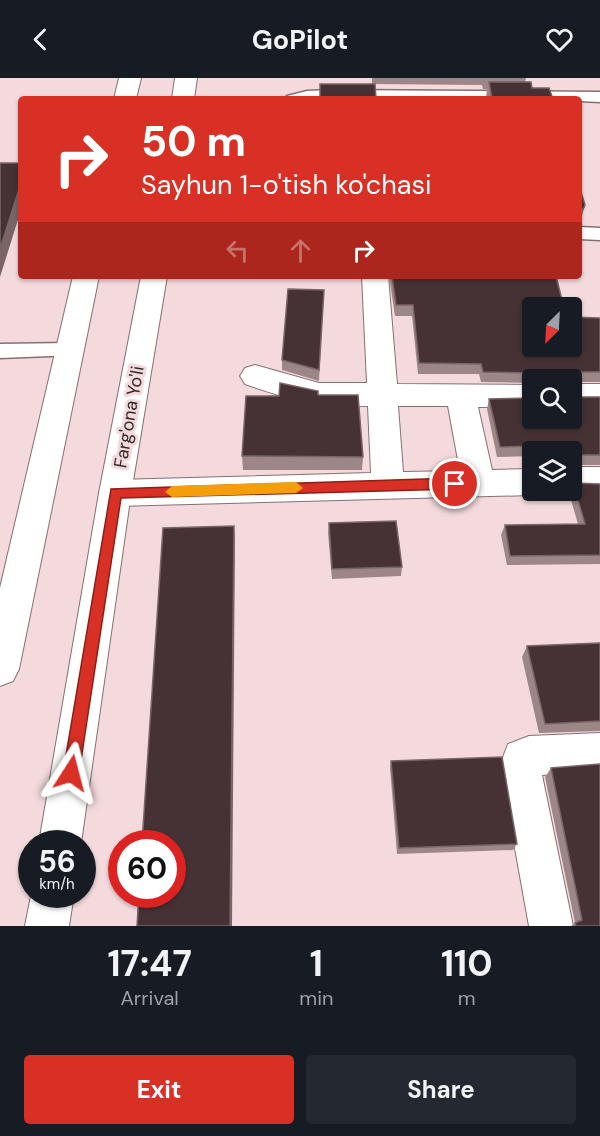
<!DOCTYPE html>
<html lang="en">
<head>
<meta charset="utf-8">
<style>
  :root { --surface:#171b24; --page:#242831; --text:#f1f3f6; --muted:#9ea1a6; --accent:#d93025 }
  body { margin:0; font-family:"DM Sans",sans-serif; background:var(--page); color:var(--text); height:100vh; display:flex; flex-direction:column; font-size:22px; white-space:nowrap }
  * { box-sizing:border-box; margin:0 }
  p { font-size:20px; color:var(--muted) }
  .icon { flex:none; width:33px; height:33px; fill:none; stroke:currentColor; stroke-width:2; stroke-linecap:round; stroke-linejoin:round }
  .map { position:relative; height:848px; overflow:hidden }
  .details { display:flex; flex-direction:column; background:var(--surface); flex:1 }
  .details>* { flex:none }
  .top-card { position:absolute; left:18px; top:18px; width:564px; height:183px; border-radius:6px; box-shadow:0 2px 4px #0004; background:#d93025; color:#fff; overflow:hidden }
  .needle { width:39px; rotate:204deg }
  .buttons { position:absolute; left:522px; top:219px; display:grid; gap:12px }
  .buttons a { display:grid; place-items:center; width:60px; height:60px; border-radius:6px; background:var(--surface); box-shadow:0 2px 4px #0004; font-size:30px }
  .speed { position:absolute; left:18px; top:752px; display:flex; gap:12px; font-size:30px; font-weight:700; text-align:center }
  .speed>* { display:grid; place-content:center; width:78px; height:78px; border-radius:50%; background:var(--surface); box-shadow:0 2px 4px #0004; line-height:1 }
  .speed small { font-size:15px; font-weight:400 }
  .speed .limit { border:9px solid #d22; background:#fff; color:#111 }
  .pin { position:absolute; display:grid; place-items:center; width:51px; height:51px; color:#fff; margin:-26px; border:3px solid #fff; border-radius:50%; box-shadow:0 2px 6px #0007 }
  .me { position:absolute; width:66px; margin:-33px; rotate:9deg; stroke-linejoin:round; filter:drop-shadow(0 0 4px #0008) }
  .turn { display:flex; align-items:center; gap:21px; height:126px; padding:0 24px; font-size:27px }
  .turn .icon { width:78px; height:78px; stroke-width:2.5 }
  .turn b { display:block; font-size:42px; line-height:51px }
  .lanes { display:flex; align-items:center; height:57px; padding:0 24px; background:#0003; justify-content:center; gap:30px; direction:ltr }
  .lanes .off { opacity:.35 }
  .eta { display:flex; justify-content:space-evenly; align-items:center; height:102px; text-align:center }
  .eta b { font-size:36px; font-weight:700; line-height:42px }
  .button { display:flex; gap:12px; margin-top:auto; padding:12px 24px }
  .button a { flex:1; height:69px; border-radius:6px; background:var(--accent); color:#fff; font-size:24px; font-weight:700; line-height:69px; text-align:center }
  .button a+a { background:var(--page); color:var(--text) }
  header { display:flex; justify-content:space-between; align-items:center; height:78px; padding:0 24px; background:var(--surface); font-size:27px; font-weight:700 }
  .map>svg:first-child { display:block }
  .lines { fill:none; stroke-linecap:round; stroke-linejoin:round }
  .lane-casing { stroke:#866f71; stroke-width:3 }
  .street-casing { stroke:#866f71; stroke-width:2 }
  .primary-casing { stroke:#866f71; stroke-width:2 }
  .lane { fill:#fff; fill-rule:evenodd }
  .street { fill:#fff; fill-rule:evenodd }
  .primary { fill:#fff; fill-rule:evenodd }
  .wall { fill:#9d8688 }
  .shaded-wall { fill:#7a6466 }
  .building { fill:#463234; stroke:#7a6466; stroke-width:1.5 }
  .route { fill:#d93025; stroke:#8d1f18; stroke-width:1.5 }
  .slow { fill:#f59e0b }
  .labels { text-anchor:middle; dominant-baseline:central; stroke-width:6; stroke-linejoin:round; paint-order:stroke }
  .street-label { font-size:18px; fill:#33292a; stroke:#f4dadc }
</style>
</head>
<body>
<header><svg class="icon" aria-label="back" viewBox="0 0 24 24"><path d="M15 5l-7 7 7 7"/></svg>GoPilot<svg class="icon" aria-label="heart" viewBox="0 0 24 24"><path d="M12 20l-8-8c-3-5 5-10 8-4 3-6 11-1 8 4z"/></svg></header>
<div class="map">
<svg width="600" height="848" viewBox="0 0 600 848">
  <rect width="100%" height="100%" fill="#f4dadc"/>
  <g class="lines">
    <!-- lane casing -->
    <g class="lane-casing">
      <g id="lane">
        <polygon points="332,12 600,14 600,24 579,23 579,21 284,21 287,18 307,13"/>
        <polygon points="579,149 600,150 600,162 579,161"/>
        <polygon points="69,265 76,267 79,272 76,277 0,280 0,266"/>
      </g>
    </g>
    <!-- street casing -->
    <g class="street-casing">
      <g id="street">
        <path d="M362,198H388L397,306L532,307V329H478L492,392L532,391V412L543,413L532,417L115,428L103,424L99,415L103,406L115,402L371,395L368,328C317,327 293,323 245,306L240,298L245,290L255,287L319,305H367ZM398,328H448L460,393L403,394Z"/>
        <rect x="572" y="306" width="28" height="22"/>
        <polygon points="572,389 600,389 600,415 565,412 572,412"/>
        <polygon points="600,655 600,693 542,697 573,848 529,848 500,687 508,666 529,658"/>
      </g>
    </g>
    <!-- primary casing -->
    <g class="primary-casing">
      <g id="primary">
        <polygon points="119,0 141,0 136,21 114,21"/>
        <polygon points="175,0 197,0 194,21 172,21"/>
        <polygon points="73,198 99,198 19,591 13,603 0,608 0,510"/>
        <polygon points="141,198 167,198 131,415 81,765 39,765 99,415"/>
        <polygon points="32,813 32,816 74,816 69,848 25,848"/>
      </g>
    </g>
    <!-- lane -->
    <use href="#lane" class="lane"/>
    <!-- street -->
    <use href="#street" class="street"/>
    <!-- primary -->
    <use href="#primary" class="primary"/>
  </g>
  <!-- wall -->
  <g class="wall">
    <polygon points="372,0 526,0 525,4 532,10 553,21 486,21 487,11 483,11 482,7 372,6"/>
    <polygon points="579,107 585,127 579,147"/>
    <polygon points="389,198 556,198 532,268 600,240 600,304 574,304 574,319 600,319 600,387 573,387 572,401 572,374 532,374 532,378 497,379 487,331 489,321 532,340 572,302 532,302 532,305 481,304 479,296 418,296 412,238 395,238"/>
    <polygon points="324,212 319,303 282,292 282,282"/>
    <polygon points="318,317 363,379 362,392 243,392 242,378"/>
    <polygon points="573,405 600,406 600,486 507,487 501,457 505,447 578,446 569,415 570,412 572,412 572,409"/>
    <polygon points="329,445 402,489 401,498 332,501 328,455"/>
    <polygon points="600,565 600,653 539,655 522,579 527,568"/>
    <polygon points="391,683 517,766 513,772 397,776 390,690"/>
    <polygon points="551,690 600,848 571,848 575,845 545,699"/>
  </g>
  <!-- shaded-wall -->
  <g class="shaded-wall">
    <polygon points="21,105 21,132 0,199 0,171"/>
    <polygon points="585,127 579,147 579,143 583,131"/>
    <polygon points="234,448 235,459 232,848 230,848"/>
  </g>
  <!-- building -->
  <g class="building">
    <polygon points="489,4 531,4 532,10 549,10 553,21 492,21"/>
    <polygon points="320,6 375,6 376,21 320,21"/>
    <polygon points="0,85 21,85 21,105 0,171"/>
    <polygon points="579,107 585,127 583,131 579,131"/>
    <polygon points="392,198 556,198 564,230 532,230 532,268 572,268 572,239 600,240 600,294 574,294 574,319 600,319 600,377 574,377 572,400 572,374 564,374 563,367 500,369 489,321 532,320 532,340 572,340 572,302 537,302 537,295 483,294 481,286 419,285 413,227 396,227"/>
    <polygon points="288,211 324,212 319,292 282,282"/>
    <polygon points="280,305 318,313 318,317 358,317 363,379 242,378 246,318 279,318"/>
    <polygon points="573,405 600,406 600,477 510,478 505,447 585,446"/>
    <polygon points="396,443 402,489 332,491 329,445"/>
    <polygon points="234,448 230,848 137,848 139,816 172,816 172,765 142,765 163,450"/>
    <polygon points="600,565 600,643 545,646 527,568"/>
    <polygon points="502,679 517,766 399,770 391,683"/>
    <polygon points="600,686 600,848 576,848 575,845 582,842 551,690"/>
  </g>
  <!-- route -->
  <polygon class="route" points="455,400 462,406 455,411 121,420 79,695 77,701 71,703 65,701 63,695 111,411"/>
  <!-- slow -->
  <polygon class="slow" points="296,404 303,410 296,415 172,419 165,414 172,408"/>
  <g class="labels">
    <!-- street labels -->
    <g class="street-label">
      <text transform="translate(129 339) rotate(-80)">Farg'ona Yo'li</text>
    </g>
  </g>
</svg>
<div class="buttons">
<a><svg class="needle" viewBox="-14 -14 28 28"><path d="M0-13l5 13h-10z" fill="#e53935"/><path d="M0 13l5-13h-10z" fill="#9ea1a6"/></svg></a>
<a><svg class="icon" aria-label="search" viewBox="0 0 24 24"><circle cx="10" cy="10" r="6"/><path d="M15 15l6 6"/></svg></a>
<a><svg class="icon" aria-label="layers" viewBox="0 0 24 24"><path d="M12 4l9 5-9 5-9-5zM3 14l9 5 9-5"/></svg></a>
</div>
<div class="speed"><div>56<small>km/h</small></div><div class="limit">60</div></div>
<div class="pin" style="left:455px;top:406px;background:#d93025"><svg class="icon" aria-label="arrive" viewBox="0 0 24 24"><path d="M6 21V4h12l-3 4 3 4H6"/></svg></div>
<svg class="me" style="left:71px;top:695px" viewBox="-20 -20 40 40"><path d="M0-17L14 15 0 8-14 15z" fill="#d93025" stroke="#fff" stroke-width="4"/></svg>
<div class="top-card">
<div class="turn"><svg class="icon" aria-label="right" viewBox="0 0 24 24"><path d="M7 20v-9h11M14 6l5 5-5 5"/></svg><div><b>50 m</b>Sayhun 1-o'tish ko'chasi</div></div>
<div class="lanes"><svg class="icon off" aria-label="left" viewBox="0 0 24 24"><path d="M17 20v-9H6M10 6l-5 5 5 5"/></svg><svg class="icon off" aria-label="ahead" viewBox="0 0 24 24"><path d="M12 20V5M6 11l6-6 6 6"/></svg><svg class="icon" aria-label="right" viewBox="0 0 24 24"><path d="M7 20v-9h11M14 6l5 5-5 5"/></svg></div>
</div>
</div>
<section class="details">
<div class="eta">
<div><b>17:47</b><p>Arrival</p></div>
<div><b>1</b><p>min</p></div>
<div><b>110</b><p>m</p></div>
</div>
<div class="button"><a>Exit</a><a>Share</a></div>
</section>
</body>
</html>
